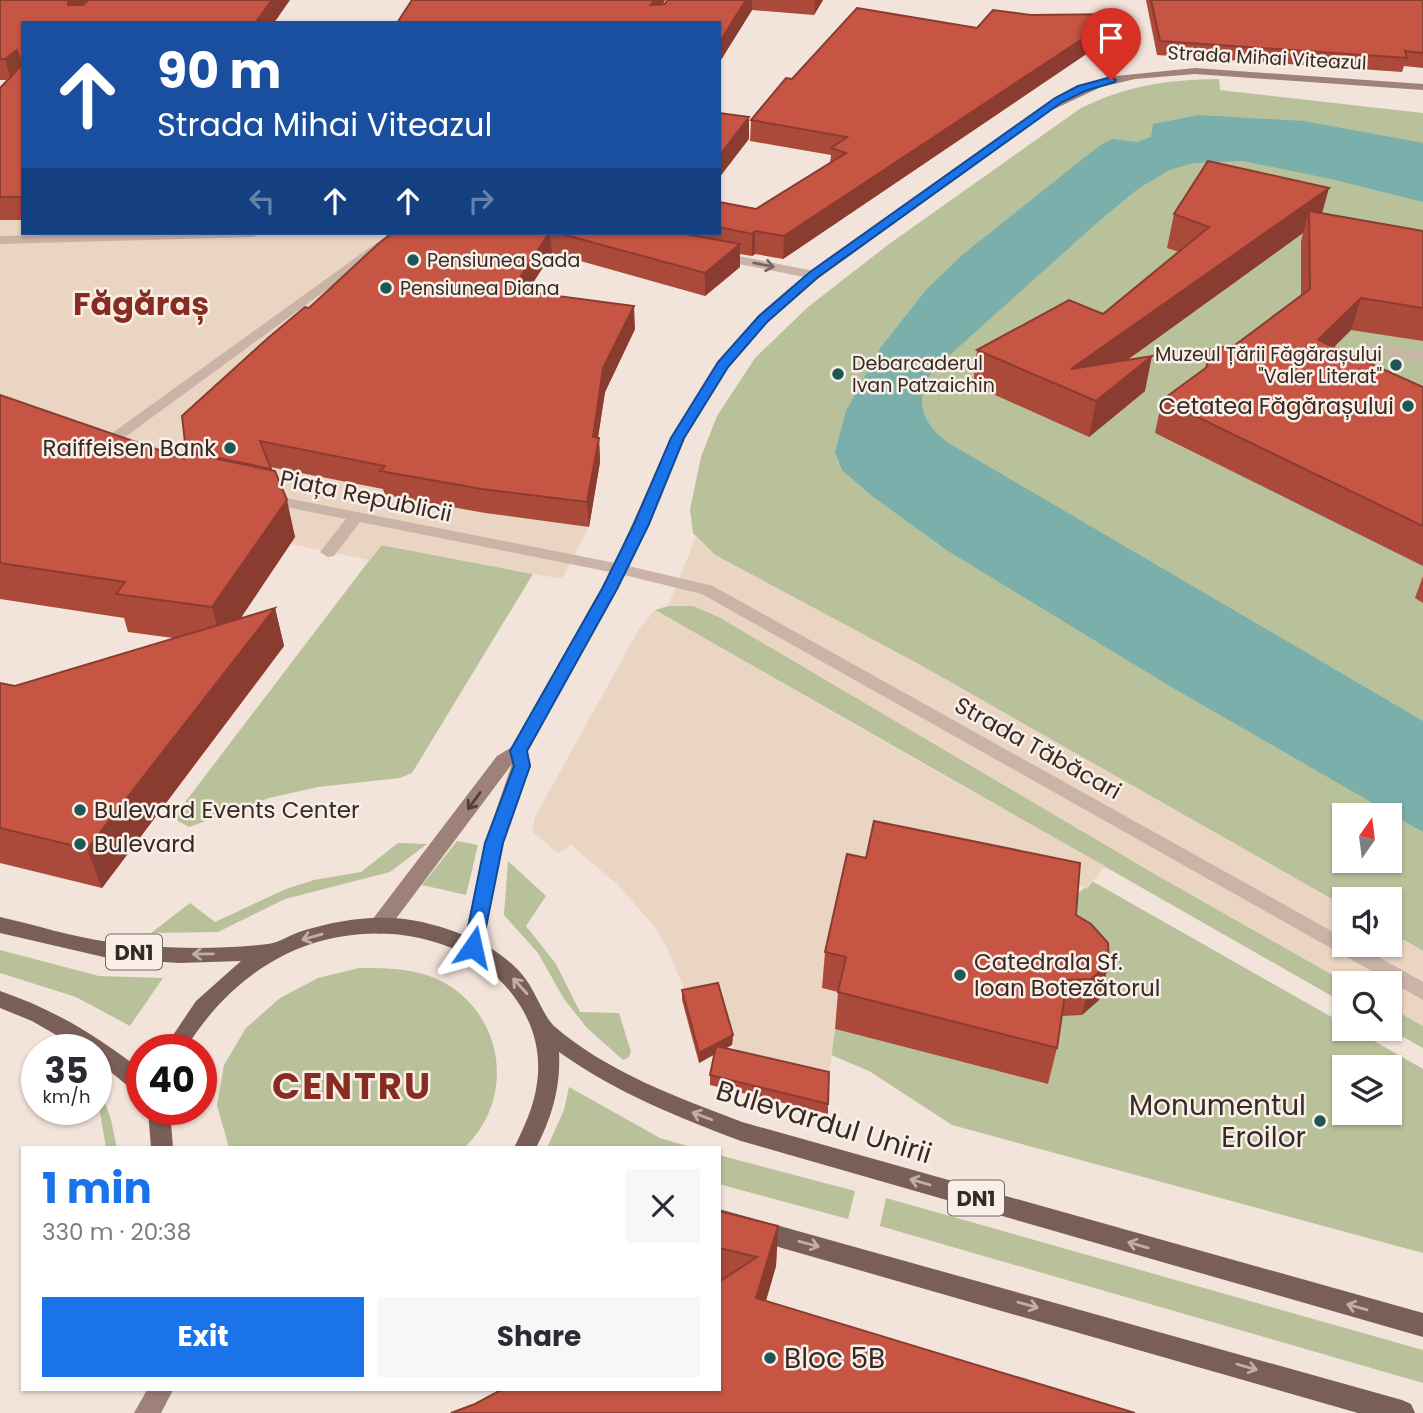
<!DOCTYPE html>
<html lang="en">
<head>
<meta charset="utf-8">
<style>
  :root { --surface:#fff; --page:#f7f7f7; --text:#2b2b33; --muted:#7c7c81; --accent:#1a73e8 }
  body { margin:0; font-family:Poppins,sans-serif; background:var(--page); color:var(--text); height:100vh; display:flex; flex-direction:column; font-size:26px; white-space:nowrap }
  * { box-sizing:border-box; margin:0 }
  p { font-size:23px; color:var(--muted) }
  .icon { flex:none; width:38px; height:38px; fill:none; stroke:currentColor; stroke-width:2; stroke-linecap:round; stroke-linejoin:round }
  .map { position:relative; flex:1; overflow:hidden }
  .panel { position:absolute; left:21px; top:1146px; width:700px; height:245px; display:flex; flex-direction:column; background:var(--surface); border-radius:0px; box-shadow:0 2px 5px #0004 }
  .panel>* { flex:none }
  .banner { position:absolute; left:21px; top:21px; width:700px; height:214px; border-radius:0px; box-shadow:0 2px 5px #0004; background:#1a4fa0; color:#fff; overflow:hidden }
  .needle { width:46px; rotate:14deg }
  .tools { position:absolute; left:1332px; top:803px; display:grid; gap:14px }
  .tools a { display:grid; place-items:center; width:70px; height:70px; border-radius:0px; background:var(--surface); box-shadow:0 2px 5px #0004; font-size:35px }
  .speed { position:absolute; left:21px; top:1034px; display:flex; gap:14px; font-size:35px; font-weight:700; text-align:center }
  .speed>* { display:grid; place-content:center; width:91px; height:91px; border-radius:50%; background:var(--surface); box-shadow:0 2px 5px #0004; line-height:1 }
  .speed small { font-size:18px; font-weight:400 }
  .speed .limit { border:10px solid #d22; background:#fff; color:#111 }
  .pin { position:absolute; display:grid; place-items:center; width:60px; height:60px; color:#fff; margin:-72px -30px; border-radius:50% 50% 50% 0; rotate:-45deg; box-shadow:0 0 7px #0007 }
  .pin .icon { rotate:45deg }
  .me { position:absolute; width:77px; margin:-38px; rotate:11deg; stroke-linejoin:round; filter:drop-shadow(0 0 5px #0008) }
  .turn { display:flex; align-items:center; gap:24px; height:147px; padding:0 21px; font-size:32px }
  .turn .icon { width:91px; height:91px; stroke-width:2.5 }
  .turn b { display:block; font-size:49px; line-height:60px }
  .lanes { display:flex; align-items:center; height:66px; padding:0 21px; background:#0003; justify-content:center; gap:35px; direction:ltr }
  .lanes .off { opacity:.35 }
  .round { display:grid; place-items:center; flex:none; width:74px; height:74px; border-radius:0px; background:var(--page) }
  .summary { display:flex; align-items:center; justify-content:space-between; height:119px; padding:0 21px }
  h1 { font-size:42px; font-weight:700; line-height:52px; color:var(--accent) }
  .cta { display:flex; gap:14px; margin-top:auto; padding:14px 21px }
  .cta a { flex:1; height:80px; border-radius:0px; background:var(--accent); color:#fff; font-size:28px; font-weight:700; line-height:80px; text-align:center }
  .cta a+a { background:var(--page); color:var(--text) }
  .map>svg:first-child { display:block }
  .green { fill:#b9c19b; fill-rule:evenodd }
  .plaza { fill:#ead4c2 }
  .water { fill:#7aafab }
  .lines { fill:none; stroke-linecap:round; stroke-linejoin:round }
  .street { fill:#cab3a7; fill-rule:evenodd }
  .secondary { fill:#9e8178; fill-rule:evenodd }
  .primary { fill:#795f58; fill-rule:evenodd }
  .wall { fill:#ab493a }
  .shaded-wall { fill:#8b3c30 }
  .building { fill:#c75544; stroke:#8b3c30; stroke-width:2 }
  .oneway { stroke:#796861 }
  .oneway2 { stroke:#50403b }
  .oneway3 { stroke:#c0aea7 }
  .route { fill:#1a73e8; stroke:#114b97; stroke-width:2 }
  .poi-dot { fill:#1d5855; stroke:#faefe7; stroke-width:2.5 }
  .labels { text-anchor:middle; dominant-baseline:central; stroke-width:5; stroke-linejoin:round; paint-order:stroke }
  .far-street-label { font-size:19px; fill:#362a27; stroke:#faefe7 }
  .far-poi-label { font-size:19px; fill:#362a27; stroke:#faefe7; text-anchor:start }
  .shield { fill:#faefe7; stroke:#716561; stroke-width:2 }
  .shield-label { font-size:21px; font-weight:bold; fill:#362a27 }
  .poi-label { font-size:23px; fill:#362a27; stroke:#faefe7; text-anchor:start }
  .street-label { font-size:23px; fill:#362a27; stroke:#faefe7 }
  .near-poi-label { font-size:28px; fill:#362a27; stroke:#faefe7; text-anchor:end }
  .near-street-label { font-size:28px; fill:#362a27; stroke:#faefe7 }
  .far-town-label { font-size:32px; font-weight:bold; fill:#862c20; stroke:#faefe7 }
  .near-district-label { font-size:37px; font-weight:bold; letter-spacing:2px; fill:#862c20; stroke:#faefe7 }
</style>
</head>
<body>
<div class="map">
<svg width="1423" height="1413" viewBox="0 0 1423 1413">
  <rect width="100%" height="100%" fill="#f2e4db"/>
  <!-- green -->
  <g class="green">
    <path d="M1219,79L1220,90L1423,113V951L1390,932V900H1344V906L922,666L715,555L693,533L690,509L701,457L717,416L755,358L808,307L889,244L1081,108C1129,85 1166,80 1219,79ZM1344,816H1390V861H1344Z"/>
    <polygon points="381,545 533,574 412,773 400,778 318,787 269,798 189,827 173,818"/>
    <polygon points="668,606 694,606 719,617 1155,874 1347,983 1344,984 1344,1003 655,610"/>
    <polygon points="457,841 478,845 466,895 422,885"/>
    <polygon points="398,843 427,844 390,872 285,899 218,932 151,933 190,903 215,922 286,889 314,880 361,872"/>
    <polygon points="508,861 546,896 526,926 556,964 580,1012 619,1013 631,1052 628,1058 623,1060 587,1028 564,999 538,953 504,915"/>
    <path d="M1092,881L1344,1024V1029H1353L1423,1069V1253L952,1125L869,1071L831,1055L835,1029L1048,1084L1058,1016L1092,970L1071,900ZM1344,1068H1390V1113H1344Z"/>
    <polygon points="0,950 99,976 163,978 130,1026 76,997 0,973"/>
    <path d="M359,968C386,968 414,968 439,980C504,1012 517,1098 464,1148H229L217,1105L224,1065L246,1028L280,998L318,978Z"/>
    <polygon points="1390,1007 1423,1026 1423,1048 1389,1029"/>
    <polygon points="569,1087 660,1138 694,1148 547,1148 564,1110"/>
    <path d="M96,1089C111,1108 112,1126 117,1148H106Z"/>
    <polygon points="719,1155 855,1191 848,1219 719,1184"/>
    <polygon points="886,1198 1423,1350 1423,1383 880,1226"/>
  </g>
  <!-- plaza -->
  <g class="plaza">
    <polygon points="0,219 23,219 23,233 428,233 203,453 389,490 385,495 485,513 589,527 562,579 382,545 370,560 290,544 0,429"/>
    <polygon points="696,537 715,555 922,666 1344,906 1344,945 1390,945 1390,932 1423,951 1423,1026 1390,1007 1390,984 1347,983 1155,874 719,617 694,606 668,606"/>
    <polygon points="655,610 937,772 1105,866 1087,889 1044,865 823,989 843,993 835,1029 828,1082 738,1053 732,1045 718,994 688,999 668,950 654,926 618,885 571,845 558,853 532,832 535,817 638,631"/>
  </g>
  <!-- water -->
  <path class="water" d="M1199,115L1304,121L1423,143V202L1331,179L1243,161L1194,163L1170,170L1139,188L1098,222L934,369C911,400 923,426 952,445L1423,721V832L1168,685L948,551L872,496L842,470L835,452L846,411L881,347L926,290L962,255L1099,146L1112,139L1137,142L1151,137L1153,124Z"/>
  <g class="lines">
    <!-- street -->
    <g class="street">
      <polygon points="128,233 260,233 254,237 0,244 0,236"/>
      <polygon points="390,233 404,233 121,440 111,440 109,437 111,434"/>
      <polygon points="718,252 814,271 820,275 814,279 714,259 712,256"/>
      <polygon points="1369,343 1423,353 1423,361 1372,352 1346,375 1336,375 1336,369"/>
      <polygon points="266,494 620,564 713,586 1344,938 1344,945 1357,945 1423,982 1423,1000 702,594 620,574 360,522 334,556 328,557 320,552 346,519 261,502 258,499"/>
    </g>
    <!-- secondary -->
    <g class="secondary">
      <polygon points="1195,68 1423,84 1423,90 1195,74 1135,79 1101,87 1048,112 819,278 768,322 729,367 685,438 628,569 527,751 531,766 503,843 480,953 473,955 466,953 463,947 485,843 512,764 386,932 379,934 372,932 369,926 372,920 497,756 512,747 612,569 671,438 718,362 758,316 809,272 1058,97 1116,76"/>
      <polygon points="147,1390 173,1390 161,1413 134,1413"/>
    </g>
    <!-- primary -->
    <g class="primary">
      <path d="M0,917C36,925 72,937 109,942C160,949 216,950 268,944C279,943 291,934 302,931C340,919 384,913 422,922C460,931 504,948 527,981C535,992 545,1018 554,1026C607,1072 677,1097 742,1122L1423,1313V1337L741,1141C677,1117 615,1092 559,1052C561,1087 552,1117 536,1148H514C524,1127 534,1107 537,1083C541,1056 535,1030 521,1007C478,936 383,919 308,945C256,963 213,1003 185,1050H163L196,1001L241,961L179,963L108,958L0,933Z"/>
      <path d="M0,991C53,1009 98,1036 142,1071V1093L134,1091L96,1060V1050H82L32,1021L0,1008Z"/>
      <polygon points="148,1110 170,1110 173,1148 151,1148"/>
      <polygon points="719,1209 1402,1400 1411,1404 1415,1413 1358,1413 719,1230"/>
    </g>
  </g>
  <!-- wall -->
  <g class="wall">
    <polygon points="0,0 23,23 23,220 0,220 0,88 7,80 0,80"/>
    <polygon points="412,0 665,0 663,4 665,4 667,0 823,0 814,15 752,10 719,63 719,23"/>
    <polygon points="1146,0 1423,0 1423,68 1404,66 1402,72 1157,55"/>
    <polygon points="977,28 1116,34 783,259 755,254 752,256 740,254 740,267 705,296 552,253 527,292 635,329 605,392 598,438 599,438 600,462 589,527 485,513 385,495 383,489 270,467 295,537 241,618 275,608 284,646 102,888 0,863 0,683 15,686 173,638 128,632 124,618 0,599 0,395 185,459 186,452 182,416 309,308 392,233 719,233 719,202 756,209 830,163 831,155 750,141 751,120 792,79"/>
    <polygon points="1208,161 1322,213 1423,231 1423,341 1351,330 1334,347 1423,387 1423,566 1155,433 1162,400 1205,368 1210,349 1235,345 1301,296 1301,242 1303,233 1127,360 1145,391 1089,437 973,385 977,350 1103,314 1179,252 1167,248 1174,214"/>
    <polygon points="1423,576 1423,603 1415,598"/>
    <polygon points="1076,915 1109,963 1099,1000 1082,1015 1062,1016 1057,1048 1048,1084 835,1029 838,992 822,988 825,952"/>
    <polygon points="682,990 733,1035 732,1045 725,1048 828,1104 828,1114 710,1085 710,1075 714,1054 699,1063 682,1000"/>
    <polygon points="719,1211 778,1226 776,1266 766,1301 1135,1413 451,1413 475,1404 501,1390 719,1390"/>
  </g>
  <!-- shaded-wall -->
  <g class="shaded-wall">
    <polygon points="69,0 94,0 73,21 68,5 68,1"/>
    <polygon points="272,0 290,0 274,23 255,23"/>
    <polygon points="654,0 665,0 653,23 651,5"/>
    <polygon points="746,0 752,0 752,10 719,63 719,43"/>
    <polygon points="815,0 823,0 814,15"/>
    <polygon points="1120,14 1116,34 783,259 784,236"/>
    <polygon points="17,50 23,71 11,80 5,59"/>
    <polygon points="749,117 749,139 719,178 719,156"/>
    <polygon points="1329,188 1320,221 1309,211 1303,233 1080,394 1071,369"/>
    <polygon points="755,231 755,254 752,256 752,234"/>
    <polygon points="549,233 550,233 552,253 514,313 512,290"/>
    <polygon points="740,244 740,267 705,296 705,273"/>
    <polygon points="1361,298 1351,330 1308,372 1318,340"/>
    <polygon points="634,306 635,329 605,392 594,462 593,437 603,368"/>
    <polygon points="1152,356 1145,391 1089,437 1096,401"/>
    <polygon points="599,438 600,462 589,527 587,502"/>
    <polygon points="287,500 295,537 222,645 212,607"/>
    <polygon points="275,608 284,646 102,888 87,849"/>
    <polygon points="1109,963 1099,1000 1082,1015 1091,979"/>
    <polygon points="733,1035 732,1045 699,1063 699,1053"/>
    <polygon points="778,1226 776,1266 755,1337 756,1298"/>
  </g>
  <!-- building -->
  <g class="building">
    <polygon points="0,0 69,0 68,1 68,5 83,5 88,0 272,0 255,23 23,23 23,60 20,60 17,50 5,59 0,59"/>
    <polygon points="412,0 654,0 651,5 665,4 667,0 746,0 719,43 719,23 397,23"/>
    <polygon points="1151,0 1423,0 1423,53 1405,51 1407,58 1160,41"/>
    <polygon points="857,8 977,28 993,10 1031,15 1120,14 784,236 755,231 752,234 719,227 719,202 756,209 846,153 831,148 847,137 751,120 786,78 792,79"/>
    <polygon points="23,64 23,197 0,197 0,88"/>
    <polygon points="719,113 749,117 719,156"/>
    <polygon points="1208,161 1329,188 1071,369 1152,356 1096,401 977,350 1069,300 1103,314 1209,227 1174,214"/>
    <polygon points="1309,211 1423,231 1423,308 1361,298 1318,340 1423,387 1423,526 1162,400 1207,367 1210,349 1235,345 1310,289"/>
    <polygon points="392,233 549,233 512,290 634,306 603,368 593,437 599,438 587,502 482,489 380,471 385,466 260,441 271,469 186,451 182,416 268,338 305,307 309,308 377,245"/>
    <polygon points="558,233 680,233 740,244 705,273"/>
    <polygon points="0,395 185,459 184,452 275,471 287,500 212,607 116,594 125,582 0,563"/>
    <polygon points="275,608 87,849 0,828 0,683 15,686"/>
    <polygon points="874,821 1080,863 1076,915 1091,924 1108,943 1109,963 1091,979 1067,980 1057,1048 838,992 846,957 825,952 847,854 866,858"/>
    <polygon points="718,983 733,1035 699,1053 682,990"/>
    <polygon points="716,1046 829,1072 828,1104 710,1075"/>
    <polygon points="719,1211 778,1226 756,1298 1135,1413 451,1413 475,1404 501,1390 719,1390 719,1282 757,1257 719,1248"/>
  </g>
  <!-- one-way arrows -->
  <defs><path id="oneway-shaft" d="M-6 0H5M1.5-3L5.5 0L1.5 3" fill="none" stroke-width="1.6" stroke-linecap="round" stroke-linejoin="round" transform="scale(1.75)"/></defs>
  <use class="oneway" href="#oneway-shaft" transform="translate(764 265) rotate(11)"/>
  <use class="oneway2" href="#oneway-shaft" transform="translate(474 801) rotate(126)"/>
  <g class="oneway3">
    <use href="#oneway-shaft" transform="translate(312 937) rotate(164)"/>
    <use href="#oneway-shaft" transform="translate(203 954) rotate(179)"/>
    <use href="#oneway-shaft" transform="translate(520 986) rotate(-132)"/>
    <use href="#oneway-shaft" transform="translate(702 1116) rotate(-159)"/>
    <use href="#oneway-shaft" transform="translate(920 1182) rotate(-164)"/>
    <use href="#oneway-shaft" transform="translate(809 1244) rotate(15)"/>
    <use href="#oneway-shaft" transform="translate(1138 1245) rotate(-164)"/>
    <use href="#oneway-shaft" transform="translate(1028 1305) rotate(16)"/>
    <use href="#oneway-shaft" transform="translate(1357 1307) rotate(-164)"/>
    <use href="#oneway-shaft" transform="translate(1247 1367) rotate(16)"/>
  </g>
  <!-- route -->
  <polygon class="route" points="1111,77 1116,80 1115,82 1085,91 1062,102 818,277 767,322 728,367 684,438 649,524 617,589 527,751 530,766 503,843 482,947 480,952 473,954 467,952 464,947 485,843 514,766 510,751 602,589 634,524 671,438 718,362 759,316 810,272 1055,98 1078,86"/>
  <!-- markers -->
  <g class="poi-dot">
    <circle cx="413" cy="260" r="7"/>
    <circle cx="386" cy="288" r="7"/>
    <circle cx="1396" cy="365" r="7"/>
    <circle cx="838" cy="374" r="7"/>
    <circle cx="1408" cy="406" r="7"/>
    <circle cx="230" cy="448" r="7"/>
    <circle cx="80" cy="810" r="7"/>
    <circle cx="80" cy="844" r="7"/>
    <circle cx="960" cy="975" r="7"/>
    <circle cx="1320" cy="1121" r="7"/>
    <circle cx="770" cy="1358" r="7"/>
  </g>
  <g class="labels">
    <!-- far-street labels -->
    <g class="far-street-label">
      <text transform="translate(1267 58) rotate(3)">Strada Mihai Viteazul</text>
    </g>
    <!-- far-poi labels -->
    <g class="far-poi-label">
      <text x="427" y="260">Pensiunea Sada</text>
      <text x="400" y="288">Pensiunea Diana</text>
      <text x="1382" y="354" text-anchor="end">Muzeul Țării Făgărașului<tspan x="1382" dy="22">"Valer Literat"</tspan></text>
      <text x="852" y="363">Debarcaderul<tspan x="852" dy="22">Ivan Patzaichin</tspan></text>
    </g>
    <!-- shield labels -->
    <g class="shield">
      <rect x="106" y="934.5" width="56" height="35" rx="5"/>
      <rect x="948" y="1180.5" width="56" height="35" rx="5"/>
    </g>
    <g class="shield-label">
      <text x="134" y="952">DN1</text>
      <text x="976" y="1198">DN1</text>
    </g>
    <!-- poi labels -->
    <g class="poi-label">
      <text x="1394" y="406" text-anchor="end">Cetatea Făgărașului</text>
      <text x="216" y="448" text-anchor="end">Raiffeisen Bank</text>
      <text x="94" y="810">Bulevard Events Center</text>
      <text x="94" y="844">Bulevard</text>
      <text x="974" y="962">Catedrala Sf.<tspan x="974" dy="26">Ioan Botezătorul</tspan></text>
    </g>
    <!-- street labels -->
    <g class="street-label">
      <text transform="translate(366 496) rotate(12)">Piața Republicii</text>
      <text transform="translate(1038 748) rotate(29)">Strada Tăbăcari</text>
    </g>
    <!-- near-poi labels -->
    <g class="near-poi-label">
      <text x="1306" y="1105">Monumentul<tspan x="1306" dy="32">Eroilor</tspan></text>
      <text x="784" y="1358" text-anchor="start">Bloc 5B</text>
    </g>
    <!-- near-street labels -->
    <g class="near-street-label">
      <text transform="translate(824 1122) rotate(17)">Bulevardul Unirii</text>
    </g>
    <!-- far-town labels -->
    <g class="far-town-label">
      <text x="141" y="303">Făgăraș</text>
    </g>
    <!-- near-district labels -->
    <g class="near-district-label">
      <text x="352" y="1086">CENTRU</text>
    </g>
  </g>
</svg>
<div class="tools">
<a><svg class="needle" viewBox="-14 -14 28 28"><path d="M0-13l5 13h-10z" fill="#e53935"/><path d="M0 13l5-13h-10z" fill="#7c7c81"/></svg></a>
<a><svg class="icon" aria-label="sound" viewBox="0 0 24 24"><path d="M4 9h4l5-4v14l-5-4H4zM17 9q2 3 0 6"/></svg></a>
<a><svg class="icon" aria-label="search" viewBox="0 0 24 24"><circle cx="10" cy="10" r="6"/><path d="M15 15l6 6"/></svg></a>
<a><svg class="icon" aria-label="layers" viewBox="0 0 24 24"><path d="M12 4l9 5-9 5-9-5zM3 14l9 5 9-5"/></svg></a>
</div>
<div class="speed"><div>35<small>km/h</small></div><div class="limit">40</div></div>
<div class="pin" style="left:1111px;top:80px;background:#d93025"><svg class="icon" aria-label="arrive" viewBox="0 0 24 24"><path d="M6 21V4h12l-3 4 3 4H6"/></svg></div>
<svg class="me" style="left:473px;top:947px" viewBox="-20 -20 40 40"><path d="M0-17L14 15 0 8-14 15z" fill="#1a73e8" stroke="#fff" stroke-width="4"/></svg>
<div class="banner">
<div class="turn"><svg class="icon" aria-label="ahead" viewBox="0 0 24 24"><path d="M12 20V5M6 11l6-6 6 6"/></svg><div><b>90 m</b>Strada Mihai Viteazul</div></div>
<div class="lanes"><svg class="icon off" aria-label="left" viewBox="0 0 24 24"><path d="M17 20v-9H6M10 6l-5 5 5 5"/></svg><svg class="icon" aria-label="ahead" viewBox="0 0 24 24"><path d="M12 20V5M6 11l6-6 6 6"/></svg><svg class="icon" aria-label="ahead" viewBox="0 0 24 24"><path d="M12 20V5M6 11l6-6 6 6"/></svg><svg class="icon off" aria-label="right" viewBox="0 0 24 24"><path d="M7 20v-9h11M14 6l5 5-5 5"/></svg></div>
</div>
<section class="panel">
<div class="summary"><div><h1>1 min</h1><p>330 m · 20:38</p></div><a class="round"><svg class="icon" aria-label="close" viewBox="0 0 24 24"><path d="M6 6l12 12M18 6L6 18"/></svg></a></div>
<div class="cta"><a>Exit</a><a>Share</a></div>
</section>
</div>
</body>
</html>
